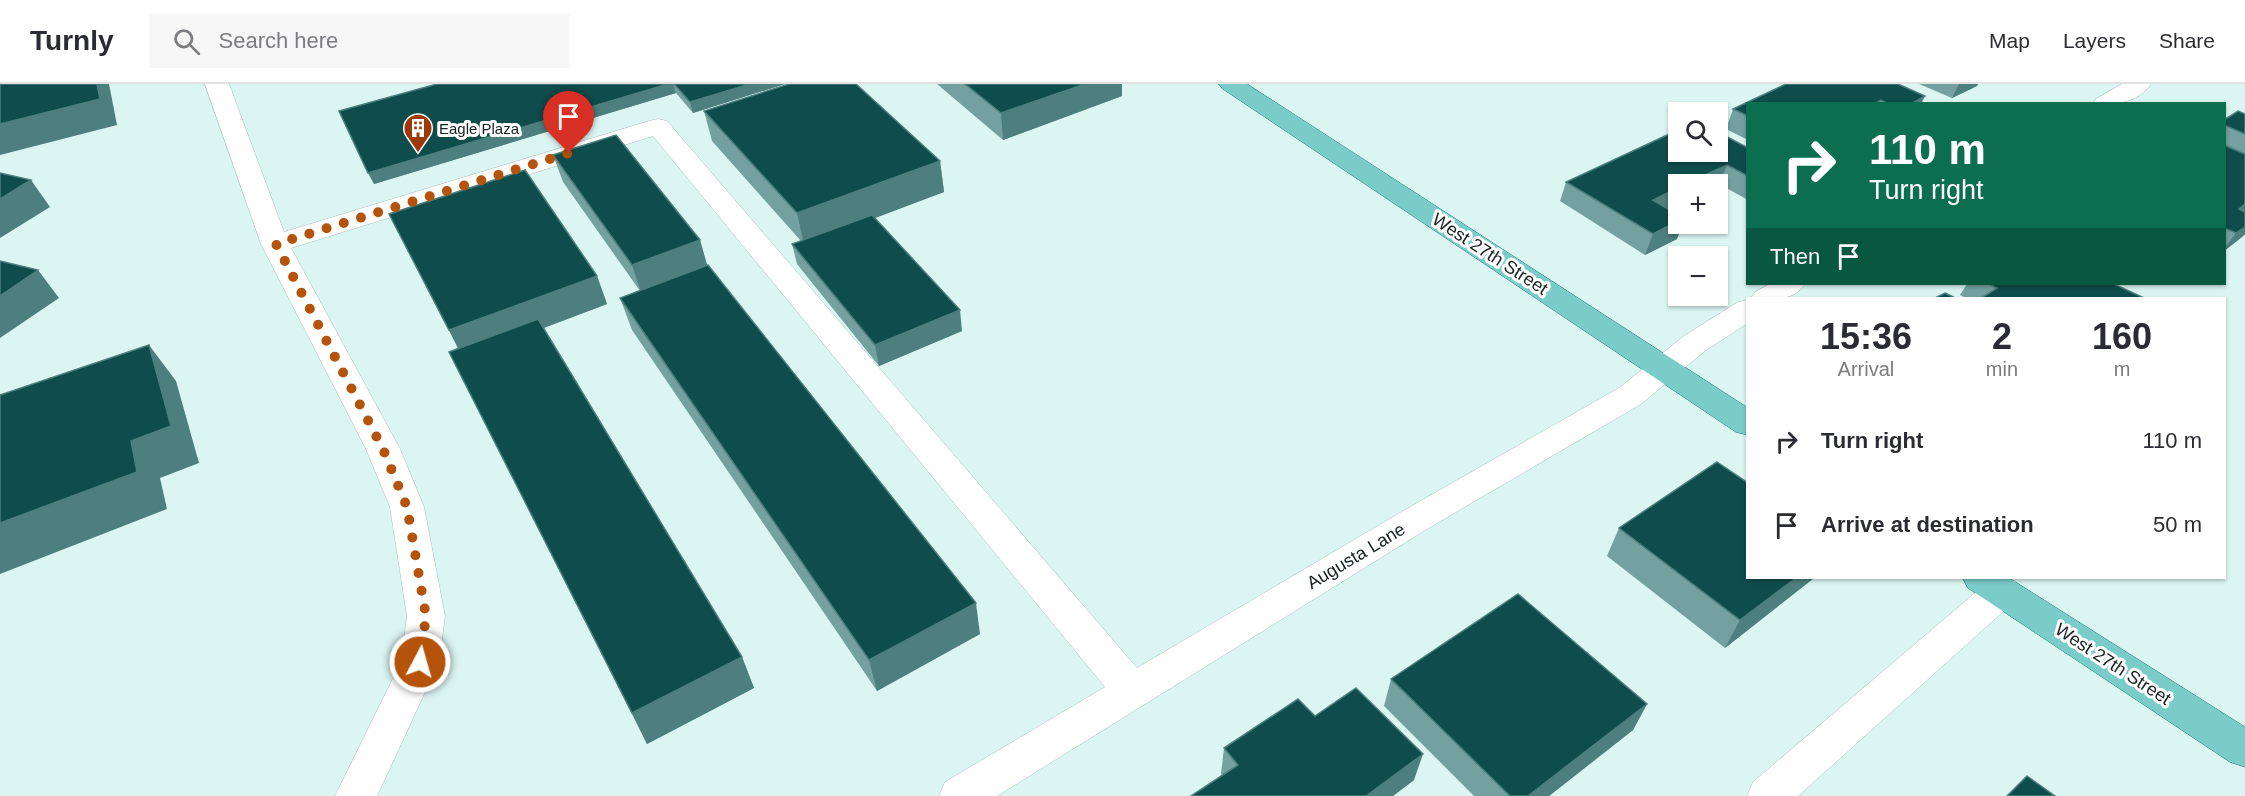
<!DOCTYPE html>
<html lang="en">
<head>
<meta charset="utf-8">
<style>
  :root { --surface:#fff; --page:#f7f7f7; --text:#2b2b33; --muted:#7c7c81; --line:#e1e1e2 }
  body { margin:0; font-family:Helvetica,sans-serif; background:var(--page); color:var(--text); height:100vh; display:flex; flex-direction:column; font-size:22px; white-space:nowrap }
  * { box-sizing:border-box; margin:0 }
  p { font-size:20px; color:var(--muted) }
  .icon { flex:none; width:33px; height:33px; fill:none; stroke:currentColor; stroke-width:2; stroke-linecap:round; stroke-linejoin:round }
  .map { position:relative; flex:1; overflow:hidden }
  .panel { position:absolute; left:1746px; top:213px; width:480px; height:282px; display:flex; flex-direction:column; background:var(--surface); border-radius:0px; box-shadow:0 2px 4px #0004 }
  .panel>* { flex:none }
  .hud { position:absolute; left:1746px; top:18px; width:480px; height:183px; border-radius:0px; box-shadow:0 2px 4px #0004; background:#0b6e4f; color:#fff; overflow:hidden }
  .buttons { position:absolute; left:1668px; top:18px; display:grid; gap:12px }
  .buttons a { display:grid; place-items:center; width:60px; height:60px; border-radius:0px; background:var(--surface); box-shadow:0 2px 4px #0004; font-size:30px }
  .pin { position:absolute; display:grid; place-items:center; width:51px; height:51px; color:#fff; margin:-62px -26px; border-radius:50% 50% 50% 0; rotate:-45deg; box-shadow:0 0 6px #0007 }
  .pin .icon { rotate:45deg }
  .me { position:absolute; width:66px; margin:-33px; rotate:6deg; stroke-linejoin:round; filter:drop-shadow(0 0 4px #0008) }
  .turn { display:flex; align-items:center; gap:21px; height:126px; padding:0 24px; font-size:27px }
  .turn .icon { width:78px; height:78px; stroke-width:2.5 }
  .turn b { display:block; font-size:42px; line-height:51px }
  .then { display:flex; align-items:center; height:57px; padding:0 24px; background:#0003; gap:12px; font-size:22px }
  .eta { display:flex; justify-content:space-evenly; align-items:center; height:102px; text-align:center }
  .eta b { font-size:36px; font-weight:800; line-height:42px }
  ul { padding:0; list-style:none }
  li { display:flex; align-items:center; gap:18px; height:84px; padding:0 24px }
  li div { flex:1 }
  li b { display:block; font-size:22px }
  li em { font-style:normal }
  header { display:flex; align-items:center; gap:36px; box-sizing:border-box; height:84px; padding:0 30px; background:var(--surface); border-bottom:2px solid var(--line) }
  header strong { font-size:28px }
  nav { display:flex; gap:33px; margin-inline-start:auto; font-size:21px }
  .search { width:420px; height:54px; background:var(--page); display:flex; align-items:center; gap:15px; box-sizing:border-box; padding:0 21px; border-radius:0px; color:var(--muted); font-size:22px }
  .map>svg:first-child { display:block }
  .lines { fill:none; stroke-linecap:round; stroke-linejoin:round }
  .minor-casing { stroke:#a6c0be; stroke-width:1 }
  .major-casing { stroke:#1e7a76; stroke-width:1 }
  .minor { fill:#fff; fill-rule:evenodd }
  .major { fill:#7accc8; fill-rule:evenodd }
  .wall { fill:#74a19f }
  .shaded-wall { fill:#4c7f7d }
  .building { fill:#0e4d4b; stroke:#4c7f7d; stroke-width:1.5 }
  .route { stroke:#b45309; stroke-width:10; stroke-dasharray:0 18 }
  .labels { text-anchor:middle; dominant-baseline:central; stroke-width:6; stroke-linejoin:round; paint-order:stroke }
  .far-poi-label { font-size:15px; fill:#172020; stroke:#fff; text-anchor:start }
  .street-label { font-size:18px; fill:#172020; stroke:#fff }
</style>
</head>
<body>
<header>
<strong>Turnly</strong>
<div class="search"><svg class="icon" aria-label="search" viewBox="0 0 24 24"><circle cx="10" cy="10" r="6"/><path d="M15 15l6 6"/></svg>Search here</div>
<nav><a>Map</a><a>Layers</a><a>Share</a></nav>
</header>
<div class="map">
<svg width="2245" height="712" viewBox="0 0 2245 712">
  <rect width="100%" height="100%" fill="#dbf5f3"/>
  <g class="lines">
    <!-- minor casing -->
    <g class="minor-casing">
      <g id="minor">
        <polygon points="205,0 229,0 284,148 649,37 658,35 667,37 1137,584 1403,427 1619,304 1684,252 1738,218 1748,216 1748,239 1706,266 1641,320 1427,445 997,712 939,712 945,698 1105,603 653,52 291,164 400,365 424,423 445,532 439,578 377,712 335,712 401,578 407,532 390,423 366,365 261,160"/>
        <path d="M2122,0H2151C2137,20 2115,20 2093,20L2096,15Z"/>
        <path d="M1770,200H1805C1793,219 1771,214 1751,214L1755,208Z"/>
        <polygon points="1999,494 2015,497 2020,507 2015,517 1798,712 1747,712 1753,698 1989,497"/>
      </g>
    </g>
    <!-- major casing -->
    <g class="major-casing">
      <g id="major">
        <polygon points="1219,0 1247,0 1748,324 1748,351 1736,348 1223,5"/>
        <polygon points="1963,494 2009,494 2245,643 2245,683 2230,678 1968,504"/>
      </g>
    </g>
    <!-- minor -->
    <use href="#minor" class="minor"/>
    <!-- major -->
    <use href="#major" class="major"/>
  </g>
  <!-- wall -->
  <g class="wall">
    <polygon points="437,0 785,0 693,29 676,9 374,100"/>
    <polygon points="937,0 1122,0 1122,12 1003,56"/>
    <polygon points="1786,0 1921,20 1748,20 1748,56 1726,45 1733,25"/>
    <polygon points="1919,0 1978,0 1977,2 1952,14"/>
    <polygon points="704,27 940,77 944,108 874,134 962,247 879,282 797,180 792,160 801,157 712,57"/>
    <polygon points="2245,30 2245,150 2242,153 2224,167 2224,36"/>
    <polygon points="1748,64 1748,116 1719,100 1669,125 1677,155 1645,171 1560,117 1566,98"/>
    <polygon points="553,71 700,156 707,182 980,550 877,607 632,246 620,214 640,207 563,98"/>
    <polygon points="389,130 597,192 607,220 544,244 742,573 754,604 647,660 449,268 458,264"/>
    <polygon points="1967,200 2114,200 2144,214 1966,214 1960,211"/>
    <polygon points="1619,444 1748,494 1814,494 1725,564 1607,472"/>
    <polygon points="1391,595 1647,620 1633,646 1549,712 1474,712 1384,622"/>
    <polygon points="1315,632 1414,696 1393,712 1191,712 1222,691 1221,690 1224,664"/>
  </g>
  <!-- shaded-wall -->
  <g class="shaded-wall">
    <polygon points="97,0 109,0 117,41 0,71 0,40"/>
    <polygon points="668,0 673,0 676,9 374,100 368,89"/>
    <polygon points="750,0 785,0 693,29 690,18"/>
    <polygon points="1085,0 1122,0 1122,12 1003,56 1001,29"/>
    <polygon points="1959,0 1978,0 1977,2 1952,14"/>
    <polygon points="1925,12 1921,20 1911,20"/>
    <polygon points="940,77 944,108 804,161 797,129"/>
    <polygon points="1727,81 1719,100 1718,101 1685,100"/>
    <polygon points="31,96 50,123 0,154 0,115"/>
    <polygon points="1678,104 1678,120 1646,136 1653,116"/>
    <polygon points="2245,120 2245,127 2239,125"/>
    <polygon points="1678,137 1678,140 1683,140 1677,155 1645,171 1653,150"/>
    <polygon points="2245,143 2245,150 2242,153 2224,167 2224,165 2236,149"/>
    <polygon points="700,156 708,184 641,208 632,181"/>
    <polygon points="38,186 59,214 0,254 0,212"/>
    <polygon points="597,192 607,220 463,274 449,246"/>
    <polygon points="960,226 962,247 879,282 875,261"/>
    <polygon points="149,261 176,297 199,379 160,394 167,425 0,490 0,439"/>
    <polygon points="1796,494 1814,494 1725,564 1740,536"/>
    <polygon points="976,519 980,550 877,607 869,576"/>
    <polygon points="742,573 754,604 647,660 632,629"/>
    <polygon points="1647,620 1633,646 1549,712 1528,712"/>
    <polygon points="1423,670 1414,696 1393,712 1366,712"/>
  </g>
  <!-- building -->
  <g class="building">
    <polygon points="0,0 97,0 100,15 0,40"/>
    <polygon points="437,0 668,0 368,89 339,27"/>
    <polygon points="674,0 750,0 690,18"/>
    <polygon points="789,0 856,0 940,77 797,129 704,27"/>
    <polygon points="965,0 1085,0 1001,29"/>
    <polygon points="1786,0 1898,0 1925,12 1911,20 1889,20 1881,16 1874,20 1748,20 1748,32 1733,25"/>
    <polygon points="2238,27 2245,30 2245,50 2224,41 2224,36"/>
    <polygon points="1678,46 1678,68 1718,68 1718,48 1748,64 1748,92 1727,81 1685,100 1678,100 1678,104 1653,116 1678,131 1678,137 1653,150 1566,98"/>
    <polygon points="616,51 700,156 632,181 553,71"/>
    <polygon points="2224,61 2245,70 2245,120 2239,125 2245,128 2245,143 2236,149 2224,144"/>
    <polygon points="525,86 597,192 449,246 389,130"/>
    <polygon points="0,89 31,96 0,115"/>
    <polygon points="872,131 960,226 875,261 792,160"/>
    <polygon points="0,177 38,186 0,212"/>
    <polygon points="708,181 976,519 869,576 620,214"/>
    <polygon points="1989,200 2114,200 2144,214 1981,214 1997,204"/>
    <polygon points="1945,209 1955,214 1935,214"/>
    <polygon points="538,235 742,573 632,629 449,268"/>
    <polygon points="149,261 171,342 131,357 137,388 0,439 0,311"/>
    <polygon points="1717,378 1748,399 1748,494 1796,494 1740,536 1619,444"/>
    <polygon points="1518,510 1647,620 1528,712 1510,712 1391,595"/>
    <polygon points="1356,604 1423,670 1366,712 1191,712 1238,681 1224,664 1298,615 1315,632"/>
    <polygon points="2027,692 2055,712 2007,712"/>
  </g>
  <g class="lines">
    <!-- route -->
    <polyline class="route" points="420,578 426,532 407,423 383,365 276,160 569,69"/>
  </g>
  <!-- icons -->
  <defs>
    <g id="building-pin" transform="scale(1.5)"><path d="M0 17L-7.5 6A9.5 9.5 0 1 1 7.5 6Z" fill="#9d3808" stroke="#fff"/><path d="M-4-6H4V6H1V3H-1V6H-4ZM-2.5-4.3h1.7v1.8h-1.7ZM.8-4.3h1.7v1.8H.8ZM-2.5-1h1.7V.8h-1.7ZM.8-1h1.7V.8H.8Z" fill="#fff"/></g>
  </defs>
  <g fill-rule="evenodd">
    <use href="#building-pin" x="418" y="44"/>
  </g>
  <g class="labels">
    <!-- far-poi labels -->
    <g class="far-poi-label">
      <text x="439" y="44">Eagle Plaza</text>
    </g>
    <!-- street labels -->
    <g class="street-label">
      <text transform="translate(1490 170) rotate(33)">West 27th Street</text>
      <text transform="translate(1356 472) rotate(-31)">Augusta Lane</text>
      <text transform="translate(2113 580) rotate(33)">West 27th Street</text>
    </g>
  </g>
</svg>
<div class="buttons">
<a><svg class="icon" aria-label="search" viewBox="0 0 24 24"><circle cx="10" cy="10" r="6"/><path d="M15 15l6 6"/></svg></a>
<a>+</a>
<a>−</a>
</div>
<div class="pin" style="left:569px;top:69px;background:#d93025"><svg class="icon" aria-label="arrive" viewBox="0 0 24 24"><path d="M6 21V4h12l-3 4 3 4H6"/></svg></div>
<svg class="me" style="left:420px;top:578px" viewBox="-20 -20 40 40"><circle r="17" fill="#b45309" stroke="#fff" stroke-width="3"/><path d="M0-11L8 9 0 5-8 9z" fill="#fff"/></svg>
<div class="hud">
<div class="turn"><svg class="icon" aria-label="right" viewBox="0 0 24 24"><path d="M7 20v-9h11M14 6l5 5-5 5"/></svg><div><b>110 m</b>Turn right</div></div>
<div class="then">Then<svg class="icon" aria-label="arrive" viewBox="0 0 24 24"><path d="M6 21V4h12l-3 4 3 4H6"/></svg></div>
</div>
<section class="panel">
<div class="eta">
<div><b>15:36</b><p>Arrival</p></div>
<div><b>2</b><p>min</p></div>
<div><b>160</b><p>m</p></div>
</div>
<ul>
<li><svg class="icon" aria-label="right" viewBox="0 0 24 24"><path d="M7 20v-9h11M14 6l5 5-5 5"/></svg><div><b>Turn right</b></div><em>110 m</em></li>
<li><svg class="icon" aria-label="arrive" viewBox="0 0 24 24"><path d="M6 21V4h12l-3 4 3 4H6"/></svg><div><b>Arrive at destination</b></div><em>50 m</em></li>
</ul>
</section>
</div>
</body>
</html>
